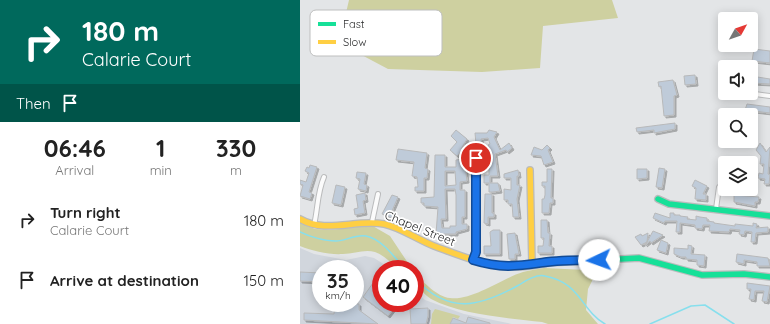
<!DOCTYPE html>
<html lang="en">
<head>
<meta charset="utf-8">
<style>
  :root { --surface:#fff; --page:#f6f6f6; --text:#222; --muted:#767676 }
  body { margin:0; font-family:Quicksand,sans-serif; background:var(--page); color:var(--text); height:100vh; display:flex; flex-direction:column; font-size:15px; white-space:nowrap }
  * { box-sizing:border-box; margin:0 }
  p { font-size:13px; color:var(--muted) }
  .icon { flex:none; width:22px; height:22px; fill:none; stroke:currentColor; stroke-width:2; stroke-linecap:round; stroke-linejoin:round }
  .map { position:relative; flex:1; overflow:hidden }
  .details { display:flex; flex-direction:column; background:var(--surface); width:300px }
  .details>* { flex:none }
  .banner { background:#00695c; color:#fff; overflow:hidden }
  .needle { width:26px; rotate:50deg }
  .fabs { position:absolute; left:418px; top:12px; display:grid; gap:8px }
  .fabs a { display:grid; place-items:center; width:40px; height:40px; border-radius:4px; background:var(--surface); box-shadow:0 2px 10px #0003; font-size:20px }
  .speed { position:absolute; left:12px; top:260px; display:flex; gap:8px; font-size:20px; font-weight:700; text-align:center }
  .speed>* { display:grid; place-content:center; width:52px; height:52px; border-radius:50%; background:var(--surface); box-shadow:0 2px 10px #0003; line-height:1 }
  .speed small { font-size:10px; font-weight:400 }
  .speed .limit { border:6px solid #d22; background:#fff; color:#111 }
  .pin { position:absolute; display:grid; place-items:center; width:34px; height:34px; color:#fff; margin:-17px; border:2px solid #fff; border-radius:50%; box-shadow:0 1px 4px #0007 }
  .me { position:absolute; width:44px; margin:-22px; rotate:267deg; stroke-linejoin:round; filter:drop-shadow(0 0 3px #0008) }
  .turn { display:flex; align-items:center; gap:14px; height:84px; padding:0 16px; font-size:18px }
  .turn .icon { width:52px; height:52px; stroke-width:2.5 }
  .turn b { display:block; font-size:28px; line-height:34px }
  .then { display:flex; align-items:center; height:38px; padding:0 16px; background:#0003; gap:8px; font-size:15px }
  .eta { display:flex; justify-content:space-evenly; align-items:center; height:68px; text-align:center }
  .eta b { font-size:24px; font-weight:700; line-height:28px }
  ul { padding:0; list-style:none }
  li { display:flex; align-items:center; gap:12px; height:60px; padding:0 16px }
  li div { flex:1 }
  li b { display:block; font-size:15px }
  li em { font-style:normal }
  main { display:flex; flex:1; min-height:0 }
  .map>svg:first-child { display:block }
  .built { fill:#d1d6dd; fill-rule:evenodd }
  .green { fill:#ced0a0 }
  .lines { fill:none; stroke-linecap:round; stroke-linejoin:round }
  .stream { stroke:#87dfed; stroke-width:1.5 }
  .building { fill:#bfcbd9; stroke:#b8b9ba; fill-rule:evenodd; filter:url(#shadow) }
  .street-casing { stroke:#babbbc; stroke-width:6 }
  .fast-casing { stroke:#babbbc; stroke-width:8 }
  .slow-casing { stroke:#babbbc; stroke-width:8 }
  .street { stroke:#fbfbfb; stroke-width:4 }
  .fast { stroke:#16e098; stroke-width:5.5 }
  .slow { stroke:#ffcf43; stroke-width:5.5 }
  .route-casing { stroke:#114b97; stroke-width:10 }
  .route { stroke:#1a73e8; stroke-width:7 }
  .labels { text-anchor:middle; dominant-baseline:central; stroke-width:3.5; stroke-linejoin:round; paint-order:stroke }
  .street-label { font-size:12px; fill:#28292a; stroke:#fff }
  .key { fill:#fff; stroke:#bebfbf; stroke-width:1 }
  .key-label { font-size:11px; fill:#28292a }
</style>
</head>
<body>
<main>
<section class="details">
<div class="banner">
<div class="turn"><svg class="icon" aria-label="right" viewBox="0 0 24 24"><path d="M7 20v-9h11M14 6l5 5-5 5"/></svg><div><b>180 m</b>Calarie Court</div></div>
<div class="then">Then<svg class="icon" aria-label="arrive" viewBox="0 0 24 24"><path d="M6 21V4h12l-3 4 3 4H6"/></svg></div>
</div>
<div class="eta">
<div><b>06:46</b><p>Arrival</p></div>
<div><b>1</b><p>min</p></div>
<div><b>330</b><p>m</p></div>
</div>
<ul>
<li><svg class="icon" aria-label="right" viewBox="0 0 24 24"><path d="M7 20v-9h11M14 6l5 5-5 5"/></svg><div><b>Turn right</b><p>Calarie Court</p></div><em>180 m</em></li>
<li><svg class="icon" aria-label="arrive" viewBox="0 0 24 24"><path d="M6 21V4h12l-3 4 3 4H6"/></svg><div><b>Arrive at destination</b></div><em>150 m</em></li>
</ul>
</section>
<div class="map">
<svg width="470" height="324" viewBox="0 0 470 324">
  <defs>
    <filter id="shadow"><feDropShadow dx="2" dy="2" stdDeviation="0" flood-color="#0004"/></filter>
  </defs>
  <rect width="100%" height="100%" fill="#e3e5e7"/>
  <!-- built -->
  <path class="built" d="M0,248L14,254L46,260L65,256L74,258L82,263L89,269H81V303H115V291L125,300L164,314L212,324H0ZM21,269H55V303H21Z"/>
  <!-- green -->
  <g class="green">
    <polygon points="49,0 312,0 318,18 243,26 240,68 182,72 88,69 39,43"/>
    <path d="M0,223L15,229L31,230L71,225L90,236L112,269H98C91,263 84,255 75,252C64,249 54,254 43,254C29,255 13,251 0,246Z"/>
    <path d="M244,268L286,270L293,279L288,289L286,310L298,324H248L242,322C209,318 161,315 131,299C125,295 120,289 115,285V274C124,282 137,297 150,298C172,301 203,278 223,272C230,270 238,269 244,268Z"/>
    <polygon points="135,309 160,316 158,319 153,317 150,324 131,324 132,314"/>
  </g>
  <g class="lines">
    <!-- stream -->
    <g class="stream">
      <path d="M0,232C10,237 25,241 36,241C46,241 55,234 66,236C82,239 95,258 105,269"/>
      <path d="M115,279C150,315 179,307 219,285C225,281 237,274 245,276C281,283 280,309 305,324"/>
      <polyline points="350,324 391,306 405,305 434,324"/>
    </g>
  </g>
  <!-- building -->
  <g class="building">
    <polygon points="454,49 470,51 470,63 452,61"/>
    <polygon points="395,75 396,84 385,85 384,76"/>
    <polygon points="451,76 470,79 470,84 451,83"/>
    <polygon points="373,80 377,95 374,96 374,115 364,116 361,86 359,87 358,82"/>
    <polygon points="447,104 470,107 470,113 445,110"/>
    <polygon points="375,123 375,129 354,133 354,130 337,132 336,128"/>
    <polygon points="156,130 167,139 161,149 163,150 157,156 150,150 157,142 151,136"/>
    <polygon points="189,130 197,132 194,137 200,150 209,143 212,148 207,152 206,150 195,154 198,176 190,176 190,183 198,183 200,191 193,192 189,192 189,183 184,183 184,175 189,175 189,154 191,154 188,145 190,144 188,138 181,139 182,144 176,144 175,133 187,133"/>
    <polygon points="460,143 466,152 470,147 468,174 470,175 469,184 464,184 465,179 458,178 459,173 463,174 464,164 460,164 461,156 456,150"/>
    <polygon points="247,145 250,148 248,150 253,162 244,165 241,156 231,155 234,147 242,150"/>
    <polygon points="98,149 127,153 125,168 128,169 127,178 124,178 124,191 115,191 115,187 118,187 117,177 112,176 114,162 96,160"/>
    <path d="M135,155H145V167H156V160L163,159V164H165L167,181L160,182V190H165V217H162V224H167V229L156,232V234H136L138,207L124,206V203H121V198L134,197ZM145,171H155L156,185L145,186ZM145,189H155L156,195V226H150V228H142L141,219H146Z"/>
    <polygon points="10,165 17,167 9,192 12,193 10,199 0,196 3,185 0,184 0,180 6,182 9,173 5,171 7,167 9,168"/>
    <polygon points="359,168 365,169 362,188 356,187"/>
    <polygon points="247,169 252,169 251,198 253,198 253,203 250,203 249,213 242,213 242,199 244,199 245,195 245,186 242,186 242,182 247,182"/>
    <polygon points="337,169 347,169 347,178 337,179"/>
    <polygon points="218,170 219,176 217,176 217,185 220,185 217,199 219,217 213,217 212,204 208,204 208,200 204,200 204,189 211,190 211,178 204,178 204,174"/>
    <polygon points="57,172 66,173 64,184 67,185 66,191 58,189 60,179 56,178"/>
    <polygon points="395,180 407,186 403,194 406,194 406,200 395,199 396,188 392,186"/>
    <polygon points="36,185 45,187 41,205 32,203"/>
    <polygon points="65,193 66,200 63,201 65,213 55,215 54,209 58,208 56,195"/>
    <polygon points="185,194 192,194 192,213 194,213 194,217 188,217 188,224 184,223"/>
    <polygon points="92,195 98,197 92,211 94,211 92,218 82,214"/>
    <polygon points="434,195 459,197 458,202 455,202 455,206 434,202"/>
    <polygon points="355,213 370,218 370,213 374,213 374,215 380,215 380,216 388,217 387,219 396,220 396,216 400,217 407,218 407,221 414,222 414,223 435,226 435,224 453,226 453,223 457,224 456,228 468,227 468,232 456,233 455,242 451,242 452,232 445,231 444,235 439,234 440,230 430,229 429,232 409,231 410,225 403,225 402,229 395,228 395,225 380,223 380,232 376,232 377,221 365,221 364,223 353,218"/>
    <polygon points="241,220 247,220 248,233 250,233 249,246 252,246 252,253 238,253 238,246 243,246 244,238 241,238"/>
    <polygon points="193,230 200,230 200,254 184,254 184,246 191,246 190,232"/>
    <polygon points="353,231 363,235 351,243 350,241 345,245 347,242 341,245 335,237 341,234 342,236 348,233 347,242"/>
    <polygon points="215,233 219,254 215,254 215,259 209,259 207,234"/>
    <polygon points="361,240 368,243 366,253 357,250"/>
    <polygon points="388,245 392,246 391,254 405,255 404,266 397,265 397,260 386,259 386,257 381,257 374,254 374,248 388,249"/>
    <polygon points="437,254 468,258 470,266 457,266 457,262 444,260 444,264 436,262"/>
    <polygon points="0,272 21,273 21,282 0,281"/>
    <polygon points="73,283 81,289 81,303 98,303 88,316 63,297"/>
    <polygon points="447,283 470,286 467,302 462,301 464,291 455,291 454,300 449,299 451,289 447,289"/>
    <polygon points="35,303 59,304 59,310 78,324 4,320 4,313 34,314"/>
    <polygon points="128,308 128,316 126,324 111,324 110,309"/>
    <polygon points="168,317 190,323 190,324 150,324 153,318 166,323"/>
  </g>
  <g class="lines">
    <!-- street casing -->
    <g class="street-casing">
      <g id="street">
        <polyline points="448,93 470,96"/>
        <polyline points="416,209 419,187"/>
        <polyline points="72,222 78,194"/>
        <path d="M14,225C18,209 17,193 24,177"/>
      </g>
    </g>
    <!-- fast casing -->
    <g class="fast-casing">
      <g id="fast">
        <polyline points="358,199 369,204 470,216"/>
        <polyline points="173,260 176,252 176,158"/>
        <polyline points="265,262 339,258 402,275 444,274 470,277"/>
      </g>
    </g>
    <!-- slow casing -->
    <g class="slow-casing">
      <g id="slow">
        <polyline points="230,170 232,265"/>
        <path d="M0,219C26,234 55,219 84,224C100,227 118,240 134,246C159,255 187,267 213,267C231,267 248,262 265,262"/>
      </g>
    </g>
    <!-- street -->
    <use href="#street" class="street"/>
    <!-- fast -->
    <use href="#fast" class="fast"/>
    <!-- slow -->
    <use href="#slow" class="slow"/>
  </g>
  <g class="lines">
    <!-- route casing -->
    <g class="route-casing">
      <path id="route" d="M176,158V252L173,260C202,269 218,266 247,262C264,260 282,260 299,260"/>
    </g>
    <!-- route -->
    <use href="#route" class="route"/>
  </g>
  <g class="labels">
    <!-- street labels -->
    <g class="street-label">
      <text transform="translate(120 228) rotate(22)">Chapel Street</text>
    </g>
  </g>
  <!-- legend -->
  <rect x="10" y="10" width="132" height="46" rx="6" class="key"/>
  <rect x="18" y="22" width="18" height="4" fill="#16e098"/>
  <rect x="18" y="40" width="18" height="4" fill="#ffcf43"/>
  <g class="key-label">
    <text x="43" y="28">Fast</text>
    <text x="43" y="46">Slow</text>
  </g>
</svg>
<div class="fabs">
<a><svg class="needle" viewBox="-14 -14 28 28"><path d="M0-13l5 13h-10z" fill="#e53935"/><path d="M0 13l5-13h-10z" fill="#767676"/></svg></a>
<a><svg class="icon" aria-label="sound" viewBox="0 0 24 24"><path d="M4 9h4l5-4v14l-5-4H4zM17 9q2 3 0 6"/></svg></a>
<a><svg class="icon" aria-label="search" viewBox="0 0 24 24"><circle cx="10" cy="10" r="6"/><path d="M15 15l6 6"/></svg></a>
<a><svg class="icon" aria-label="layers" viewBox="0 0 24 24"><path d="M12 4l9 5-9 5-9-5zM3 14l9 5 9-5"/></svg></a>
</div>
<div class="speed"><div>35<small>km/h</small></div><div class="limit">40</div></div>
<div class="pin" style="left:176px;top:158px;background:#d93025"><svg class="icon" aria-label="arrive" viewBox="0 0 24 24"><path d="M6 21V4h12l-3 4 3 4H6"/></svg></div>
<svg class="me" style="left:299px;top:260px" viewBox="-20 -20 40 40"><circle r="19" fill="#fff"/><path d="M0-13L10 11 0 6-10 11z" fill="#1a73e8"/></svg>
</div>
</main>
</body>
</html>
